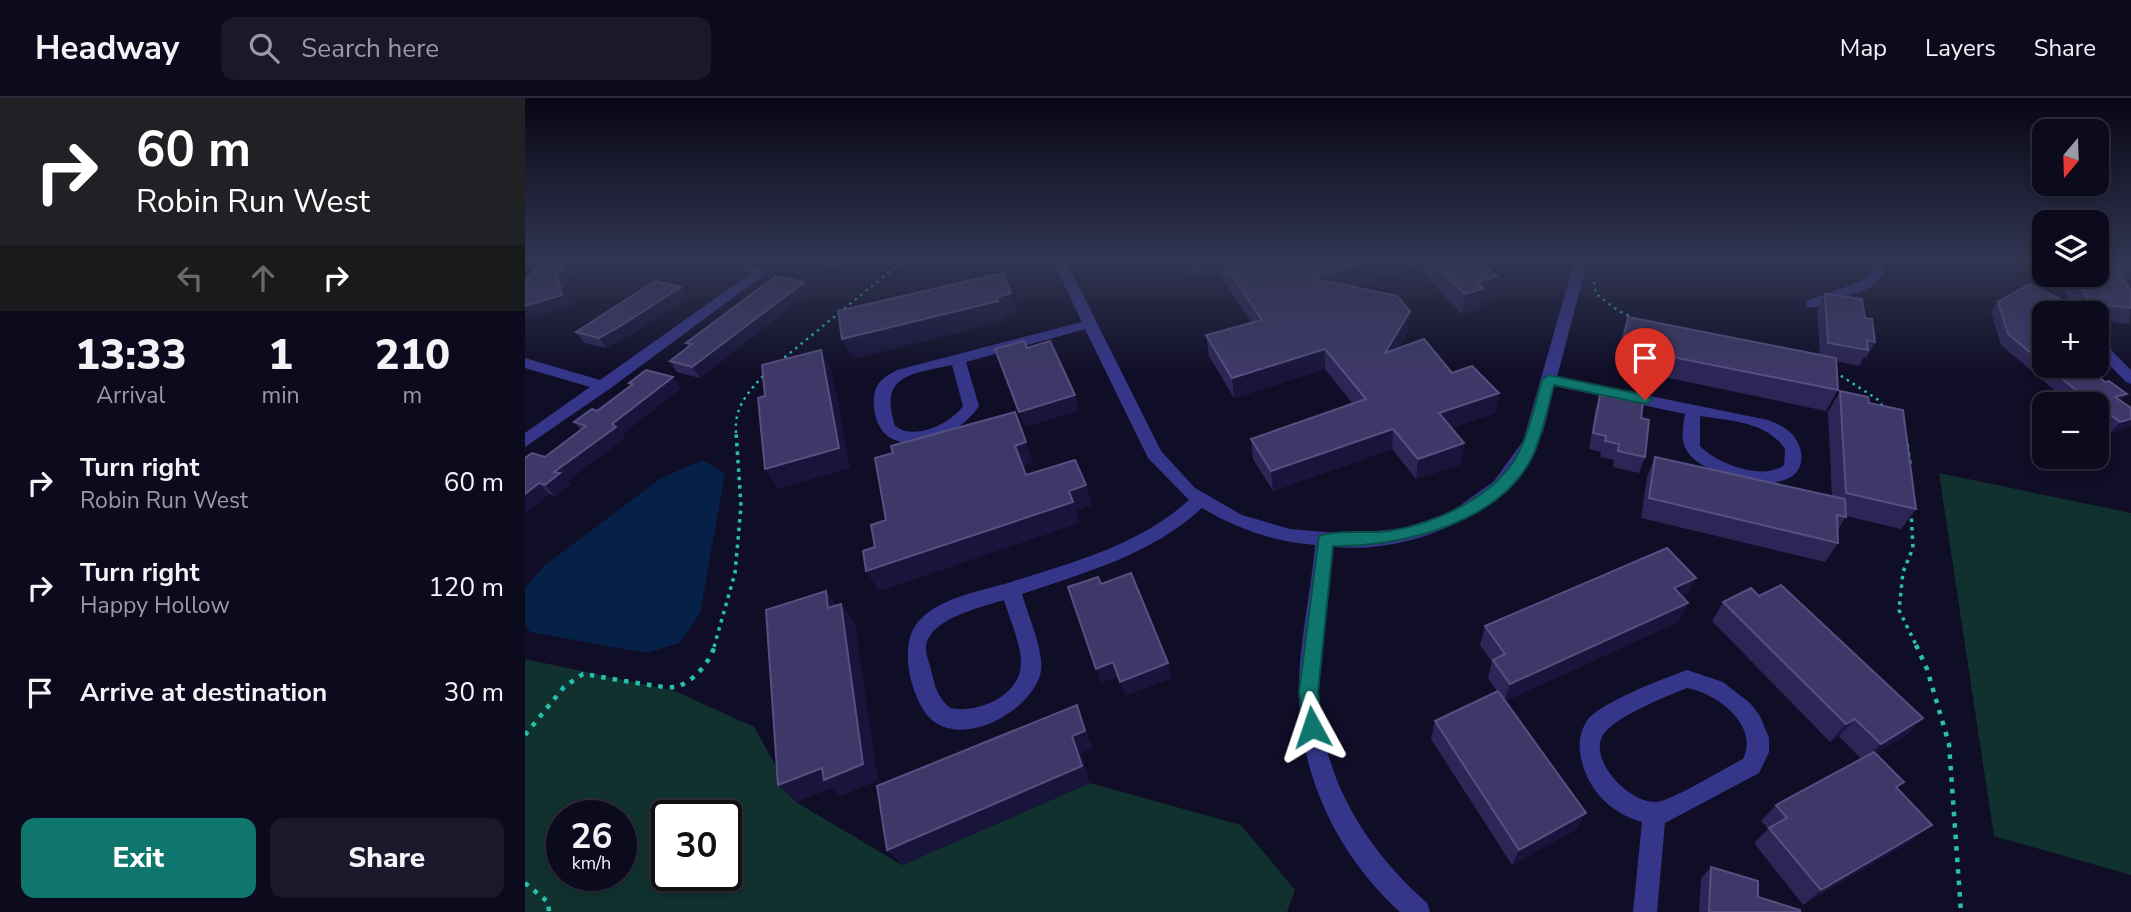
<!DOCTYPE html>
<html lang="en">
<head>
<meta charset="utf-8">
<style>
  :root { --surface:#0c0a1d; --page:#1a182a; --text:#f1f3f6; --muted:#9a9aa4; --line:#2c2b3b; --accent:#0f766e }
  body { margin:0; font-family:"Nunito Sans",sans-serif; background:var(--page); color:var(--text); height:100vh; display:flex; flex-direction:column; font-size:26px; white-space:nowrap }
  * { box-sizing:border-box; margin:0 }
  p { font-size:23px; color:var(--muted) }
  .icon { flex:none; width:38px; height:38px; fill:none; stroke:currentColor; stroke-width:2; stroke-linecap:round; stroke-linejoin:round }
  .map { position:relative; flex:1; overflow:hidden }
  .drawer { display:flex; flex-direction:column; background:var(--surface); width:525px }
  .drawer>* { flex:none }
  .top-card { background:#202124; color:#fff; overflow:hidden }
  .needle { width:46px; rotate:199deg }
  .controls { position:absolute; left:1507px; top:21px; display:grid; gap:14px }
  .controls a { display:grid; place-items:center; width:77px; height:77px; border-radius:14px; background:var(--surface); box-shadow:0 4px 10px #0003,0 0 0 2px var(--line); font-size:35px }
  .speed { position:absolute; left:21px; top:702px; display:flex; gap:14px; font-size:35px; font-weight:700; text-align:center }
  .speed>* { display:grid; place-content:center; width:91px; height:91px; border-radius:50%; background:var(--surface); box-shadow:0 4px 10px #0003,0 0 0 2px var(--line); line-height:1 }
  .speed small { font-size:18px; font-weight:400 }
  .speed .limit { border:4px solid #111; border-radius:10px; background:#fff; color:#111 }
  .pin { position:absolute; display:grid; place-items:center; width:60px; height:60px; color:#fff; margin:-72px -30px; border-radius:50% 50% 50% 0; rotate:-45deg; box-shadow:0 0 7px #0007 }
  .pin .icon { rotate:45deg }
  .me { position:absolute; width:77px; margin:-38px; rotate:355deg; stroke-linejoin:round; filter:drop-shadow(0 0 5px #0008) }
  .turn { display:flex; align-items:center; gap:24px; height:147px; padding:0 21px; font-size:32px }
  .turn .icon { width:91px; height:91px; stroke-width:2.5 }
  .turn b { display:block; font-size:49px; line-height:60px }
  .lanes { display:flex; align-items:center; height:66px; padding:0 21px; background:#0003; justify-content:center; gap:35px; direction:ltr }
  .lanes .off { opacity:.35 }
  .eta { display:flex; justify-content:space-evenly; align-items:center; height:119px; text-align:center }
  .eta b { font-size:42px; font-weight:800; line-height:49px }
  .cta { display:flex; gap:14px; margin-top:auto; padding:14px 21px }
  .cta a { flex:1; height:80px; border-radius:14px; background:var(--accent); color:#fff; font-size:28px; font-weight:800; line-height:80px; text-align:center }
  .cta a+a { background:var(--page); color:var(--text) }
  ul { padding:0; list-style:none }
  li { display:flex; align-items:center; gap:21px; height:105px; padding:0 21px }
  li div { flex:1 }
  li b { display:block; font-size:26px }
  li em { font-style:normal }
  header { display:flex; align-items:center; gap:42px; box-sizing:border-box; height:98px; padding:0 35px; background:var(--surface); border-bottom:2px solid var(--line) }
  header strong { font-size:33px }
  nav { display:flex; gap:38px; margin-inline-start:auto; font-size:24px }
  .search { width:490px; height:63px; background:var(--page); display:flex; align-items:center; gap:18px; box-sizing:border-box; padding:0 24px; border-radius:14px; color:var(--muted); font-size:26px }
  main { display:flex; flex:1; min-height:0 }
  .map>svg:first-child { display:block }
  .green { fill:#10312e; fill-rule:evenodd }
  .water { fill:#062147 }
  .lines { fill:none; stroke-linecap:round; stroke-linejoin:round }
  .path-far2 { stroke:#26c0af; stroke-width:2.5; stroke-dasharray:2.5 4.5; stroke-linecap:butt }
  .path-far1 { stroke:#26c0af; stroke-width:3.5; stroke-dasharray:3.5 5; stroke-linecap:butt }
  .path { stroke:#26c0af; stroke-width:4.5; stroke-dasharray:4.5 7; stroke-linecap:butt }
  .street { fill:#353689; fill-rule:evenodd }
  .wall { fill:#2c2556 }
  .shaded-wall { fill:#19143b }
  .building { fill:#3e3868; stroke:#565080; stroke-width:2 }
  .route { fill:#0f766e; stroke:#0a4d48; stroke-width:2 }
</style>
</head>
<body>
<header>
<strong>Headway</strong>
<div class="search"><svg class="icon" aria-label="search" viewBox="0 0 24 24"><circle cx="10" cy="10" r="6"/><path d="M15 15l6 6"/></svg>Search here</div>
<nav><a>Map</a><a>Layers</a><a>Share</a></nav>
</header>
<main>
<section class="drawer">
<div class="top-card">
<div class="turn"><svg class="icon" aria-label="right" viewBox="0 0 24 24"><path d="M7 20v-9h11M14 6l5 5-5 5"/></svg><div><b>60 m</b>Robin Run West</div></div>
<div class="lanes"><svg class="icon off" aria-label="left" viewBox="0 0 24 24"><path d="M17 20v-9H6M10 6l-5 5 5 5"/></svg><svg class="icon off" aria-label="ahead" viewBox="0 0 24 24"><path d="M12 20V5M6 11l6-6 6 6"/></svg><svg class="icon" aria-label="right" viewBox="0 0 24 24"><path d="M7 20v-9h11M14 6l5 5-5 5"/></svg></div>
</div>
<div class="eta">
<div><b>13:33</b><p>Arrival</p></div>
<div><b>1</b><p>min</p></div>
<div><b>210</b><p>m</p></div>
</div>
<ul>
<li><svg class="icon" aria-label="right" viewBox="0 0 24 24"><path d="M7 20v-9h11M14 6l5 5-5 5"/></svg><div><b>Turn right</b><p>Robin Run West</p></div><em>60 m</em></li>
<li><svg class="icon" aria-label="right" viewBox="0 0 24 24"><path d="M7 20v-9h11M14 6l5 5-5 5"/></svg><div><b>Turn right</b><p>Happy Hollow</p></div><em>120 m</em></li>
<li><svg class="icon" aria-label="arrive" viewBox="0 0 24 24"><path d="M6 21V4h12l-3 4 3 4H6"/></svg><div><b>Arrive at destination</b></div><em>30 m</em></li>
</ul>
<div class="cta"><a>Exit</a><a>Share</a></div>
</section>
<div class="map">
<svg width="1606" height="814" viewBox="0 0 1606 814">
  <rect width="100%" height="100%" fill="#100d27"/>
  <!-- green -->
  <g class="green">
    <polygon points="1414,375 1606,415 1606,777 1469,738"/>
    <path d="M0,561L150,593L229,629L271,704L377,767L565,685L716,727L770,792L762,814H0ZM37,718H96V777H37ZM142,718H201V777H142Z"/>
  </g>
  <!-- water -->
  <polygon class="water" points="178,362 200,376 175,515 155,545 121,555 5,534 0,525 0,491 19,468 136,380"/>
  <g class="lines">
    <!-- path-far2 -->
    <g class="path-far2">
      <polyline points="1069,184 1071,196 1094,213 1113,222"/>
      <polyline points="254,264 380,161"/>
      <polyline points="1310,274 1352,301 1359,310"/>
      <path d="M211,335C209,309 223,294 240,276"/>
    </g>
    <!-- path-far1 -->
    <g class="path-far1">
      <polyline points="1382,346 1385,366"/>
      <polyline points="1386,412 1388,450 1378,474 1374,512 1392,549"/>
      <polyline points="189,549 210,475 216,408 211,333"/>
    </g>
    <!-- path -->
    <g class="path">
      <polyline points="1391,547 1402,571 1424,646 1436,814"/>
      <path d="M0,637L39,589L58,576C74,578 138,591 150,589C168,585 185,564 190,547"/>
      <polyline points="0,785 23,804 24,814"/>
    </g>
    <!-- street -->
    <g class="street">
      <path d="M527,161H540L636,353L670,390L717,417L765,431L823,436L879,430L926,414L969,383L998,343L1050,161H1063L1032,279L1243,322C1251,325 1260,329 1267,336C1279,349 1282,373 1262,381C1237,392 1176,376 1162,353C1155,342 1158,328 1160,316L1029,288C1024,306 1022,328 1013,345C978,418 887,456 808,449C805,497 794,545 794,593C795,678 840,750 902,805L905,814H875C814,759 775,679 774,597C773,550 786,495 790,447C750,444 712,431 677,410C626,457 561,474 497,496C503,517 519,553 516,573C508,614 433,654 402,617C385,595 373,545 394,523C415,499 457,493 486,484C549,464 614,447 664,402L623,360L560,231L441,264L454,308C438,333 393,357 364,339C349,330 344,299 354,285C359,279 365,276 372,272L557,224ZM427,267L438,308C425,326 390,343 370,328C353,276 387,276 427,267ZM1175,318C1205,323 1241,323 1260,351L1259,367C1238,383 1192,366 1175,348ZM479,502C484,519 497,549 496,566C495,598 452,616 425,610C412,599 410,588 406,572C405,566 401,558 401,551C401,521 457,509 479,502Z"/>
      <polygon points="1345,161 1358,161 1360,174 1347,189 1291,209 1281,209 1281,203 1337,183 1346,173"/>
      <polygon points="222,166 243,174 83,292 0,349 0,335 65,289 0,270 0,260 75,282 226,175 215,170"/>
      <polygon points="1580,249 1585,251 1606,272 1606,286 1601,284 1575,257 1573,254 1575,251"/>
      <path d="M1162,572L1198,584L1225,605L1235,618L1244,640V654L1234,675L1140,725L1132,814H1108L1117,724C1092,717 1071,700 1061,676C1054,658 1051,642 1061,624C1073,605 1140,580 1162,572ZM1162,590C1191,595 1235,627 1218,661C1196,672 1159,696 1136,703C1109,711 1062,663 1078,637C1089,619 1142,598 1162,590Z"/>
    </g>
  </g>
  <!-- wall -->
  <g class="wall">
    <polygon points="21,161 67,161 58,173 50,174 40,187 45,207 5,220 0,214 0,183"/>
    <polygon points="134,161 178,161 167,173 140,173 133,162"/>
    <polygon points="659,161 952,161 968,198 956,202 955,211 937,216 892,169 826,189 883,233 873,250 974,295 970,315 926,330 939,345 936,366 891,381 867,351 748,393 728,361 726,341 828,306 800,271 709,300 684,258 681,237 727,225 693,174 677,178 665,176 659,167"/>
    <polygon points="1512,161 1519,161 1519,169 1512,167"/>
    <polygon points="1572,161 1606,161 1606,182 1599,181 1606,193 1605,226 1572,222 1572,215 1552,215 1531,177 1572,177"/>
    <polygon points="279,184 284,194 175,280 152,274 145,263 164,249 161,245"/>
    <polygon points="156,189 162,199 105,237 82,250 59,245 51,234"/>
    <polygon points="1300,196 1350,244 1341,260 1339,259 1334,268 1311,263 1313,292 1301,313 1091,269 1096,240 1103,219 1295,256 1292,211"/>
    <polygon points="1473,204 1541,204 1533,215 1519,215 1519,222 1515,224 1519,238 1519,268 1559,268 1580,284 1602,296 1595,303 1606,310 1606,328 1585,335 1572,325 1572,306 1546,306 1476,247 1466,214"/>
    <polygon points="104,285 156,290 97,336 100,340 42,383 45,386 30,398 24,396 0,415 0,360 20,359 56,332 49,324 72,313 106,288"/>
    <polygon points="1315,293 1344,305 1391,411 1376,431 1321,418 1313,432 1313,445 1300,464 1116,420 1122,379 1130,359 1307,398 1303,314"/>
    <polygon points="1075,297 1116,320 1120,359 1114,375 1088,369 1089,362 1075,359 1076,354 1064,351 1070,313"/>
    <polygon points="1161,500 1159,501 1153,524 980,603 1052,731 987,767 906,641 910,623 972,593 963,580 967,564 955,547 960,528"/>
    <polygon points="1198,504 1398,620 1380,638 1351,655 1379,684 1372,690 1386,743 1278,807 1229,745 1243,731 1236,723 1251,707 1336,661 1314,638 1305,644 1187,523"/>
    <polygon points="1186,769 1233,799 1275,814 1174,814 1176,780"/>
  </g>
  <!-- shaded-wall -->
  <g class="shaded-wall">
    <polygon points="52,161 67,161 58,173 50,163"/>
    <polygon points="162,161 178,161 167,173 160,163"/>
    <polygon points="299,161 313,161 312,170 279,175 274,165"/>
    <polygon points="675,161 692,161 693,174 677,178"/>
    <polygon points="852,161 892,161 892,169 785,200 785,180"/>
    <polygon points="42,164 50,174 40,187 45,207 5,220 0,214 0,208 32,177"/>
    <polygon points="972,178 968,198 956,202 955,211 937,216 940,196 953,184"/>
    <polygon points="279,184 284,194 175,280 167,269"/>
    <polygon points="156,189 162,199 105,237 82,250 74,240"/>
    <polygon points="486,195 492,215 479,219 480,223 328,261 317,241"/>
    <polygon points="1541,204 1532,215 1520,215"/>
    <polygon points="885,213 883,233 858,275 860,255"/>
    <polygon points="1519,216 1519,222 1505,229 1513,219"/>
    <polygon points="800,251 800,271 709,300 707,280"/>
    <polygon points="296,252 307,272 325,370 253,391 240,371"/>
    <polygon points="148,279 156,290 97,336 100,340 42,383 45,386 30,398 20,387 29,374 87,326"/>
    <polygon points="974,295 970,315 911,335 914,315"/>
    <polygon points="1602,296 1593,306 1590,299"/>
    <polygon points="550,297 554,313 500,329 494,314"/>
    <polygon points="490,314 508,365 497,368 490,348"/>
    <polygon points="1606,321 1606,328 1585,335 1595,324"/>
    <polygon points="868,331 867,351 748,393 746,373"/>
    <polygon points="939,345 936,366 891,381 893,361"/>
    <polygon points="14,385 24,396 0,415 0,396"/>
    <polygon points="561,387 567,407 551,413 555,425 354,493 341,473 544,393"/>
    <polygon points="1171,480 1161,500 1140,510 1149,490"/>
    <polygon points="301,493 315,512 303,510"/>
    <polygon points="1163,505 1153,524 979,604 985,586"/>
    <polygon points="316,506 330,525 353,683 315,698 307,690 271,704 253,687"/>
    <polygon points="588,564 593,579 576,585 571,571"/>
    <polygon points="643,565 647,580 600,598 595,584"/>
    <polygon points="552,607 568,650 556,655 565,685 377,767 362,752"/>
    <polygon points="1398,620 1380,638 1338,663 1356,646"/>
    <polygon points="1330,621 1314,638 1305,644 1321,626"/>
    <polygon points="1061,715 1052,731 987,767 994,752"/>
    <polygon points="1407,727 1386,743 1278,807 1296,792"/>
  </g>
  <!-- building -->
  <g class="building">
    <polygon points="21,161 52,161 50,163 42,164 32,177 37,197 0,208 0,183"/>
    <polygon points="134,161 162,161 160,163 133,162"/>
    <polygon points="275,161 299,161 274,165"/>
    <polygon points="696,161 852,161 785,180 872,198 885,213 860,255 899,241 927,275 947,268 974,295 914,315 939,345 893,361 868,331 746,373 726,341 841,301 800,251 707,280 681,237 737,222"/>
    <polygon points="905,161 952,161 972,178 953,184 958,191 940,196"/>
    <polygon points="1572,161 1606,161 1606,166 1588,164 1606,193 1606,210 1565,205 1550,177 1572,177"/>
    <polygon points="478,175 486,195 472,199 473,203 317,241 313,213"/>
    <polygon points="251,178 279,184 167,269 145,263 167,246 161,245"/>
    <polygon points="130,183 156,189 97,227 74,240 51,234"/>
    <polygon points="1505,186 1541,204 1513,219 1519,238 1519,266 1483,236 1473,204"/>
    <polygon points="1300,196 1337,201 1340,220 1347,221 1350,244 1342,242 1343,252 1303,245"/>
    <polygon points="1103,219 1311,260 1313,292 1097,249"/>
    <polygon points="499,243 502,250 525,243 550,297 494,314 470,251"/>
    <polygon points="296,252 314,350 240,371 233,300 240,298 237,267"/>
    <polygon points="1521,268 1559,268 1580,284 1584,283 1602,296 1590,299 1606,310 1606,321 1595,324 1572,307 1572,306 1570,306 1556,296"/>
    <polygon points="121,272 148,279 87,326 91,329 29,374 35,375 20,387 14,385 0,396 0,360 7,355 20,359 61,328 49,324 67,311 72,313 108,286 104,285"/>
    <polygon points="1315,293 1343,299 1344,305 1378,312 1391,411 1321,395"/>
    <polygon points="1075,297 1118,305 1116,320 1124,322 1120,359 1093,353 1094,346 1080,343 1081,338 1068,335"/>
    <polygon points="490,314 501,344 490,348 501,377 550,362 561,387 544,393 548,404 341,473 338,453 350,449 346,427 361,422 350,360 368,355 366,348"/>
    <polygon points="1130,359 1320,401 1321,419 1312,417 1313,445 1124,400"/>
    <polygon points="1142,450 1171,480 1149,490 1163,505 985,586 968,562 980,556 960,528"/>
    <polygon points="606,475 643,565 595,584 588,564 571,571 543,489 573,479 576,486"/>
    <polygon points="1256,487 1398,620 1356,646 1330,621 1321,626 1198,504 1226,490 1234,498"/>
    <polygon points="301,493 303,510 316,506 338,666 299,682 297,670 253,687 241,512"/>
    <polygon points="973,593 1061,715 994,752 910,623"/>
    <polygon points="552,607 560,633 547,638 557,668 362,752 352,688"/>
    <polygon points="1349,654 1379,684 1371,689 1407,727 1296,792 1244,730 1262,720 1251,707"/>
    <polygon points="1186,769 1233,783 1233,799 1275,812 1275,814 1184,814"/>
  </g>
  <!-- sky -->
  <linearGradient id="sky" x2="0" y2="1"><stop stop-color="#090715"/><stop offset="0.59" stop-color="#313552"/><stop offset="1" stop-color="#313552" stop-opacity="0"/></linearGradient>
  <rect width="1606" height="275" fill="url(#sky)"/>
  <!-- route -->
  <path class="route" d="M1024,277L1120,297L1127,302L1120,306L1029,287C1023,309 1018,334 1009,355C978,425 876,449 808,448L793,594L797,629L794,636L787,638L780,636L774,594L794,438C815,431 842,436 864,433C911,426 971,398 994,354C1005,332 1010,305 1017,282Z"/>
</svg>
<div class="controls">
<a><svg class="needle" viewBox="-14 -14 28 28"><path d="M0-13l5 13h-10z" fill="#e53935"/><path d="M0 13l5-13h-10z" fill="#9a9aa4"/></svg></a>
<a><svg class="icon" aria-label="layers" viewBox="0 0 24 24"><path d="M12 4l9 5-9 5-9-5zM3 14l9 5 9-5"/></svg></a>
<a>+</a>
<a>−</a>
</div>
<div class="speed"><div>26<small>km/h</small></div><div class="limit">30</div></div>
<div class="pin" style="left:1120px;top:302px;background:#d93025"><svg class="icon" aria-label="arrive" viewBox="0 0 24 24"><path d="M6 21V4h12l-3 4 3 4H6"/></svg></div>
<svg class="me" style="left:787px;top:629px" viewBox="-20 -20 40 40"><path d="M0-17L14 15 0 8-14 15z" fill="#0f766e" stroke="#fff" stroke-width="4"/></svg>
</div>
</main>
</body>
</html>
